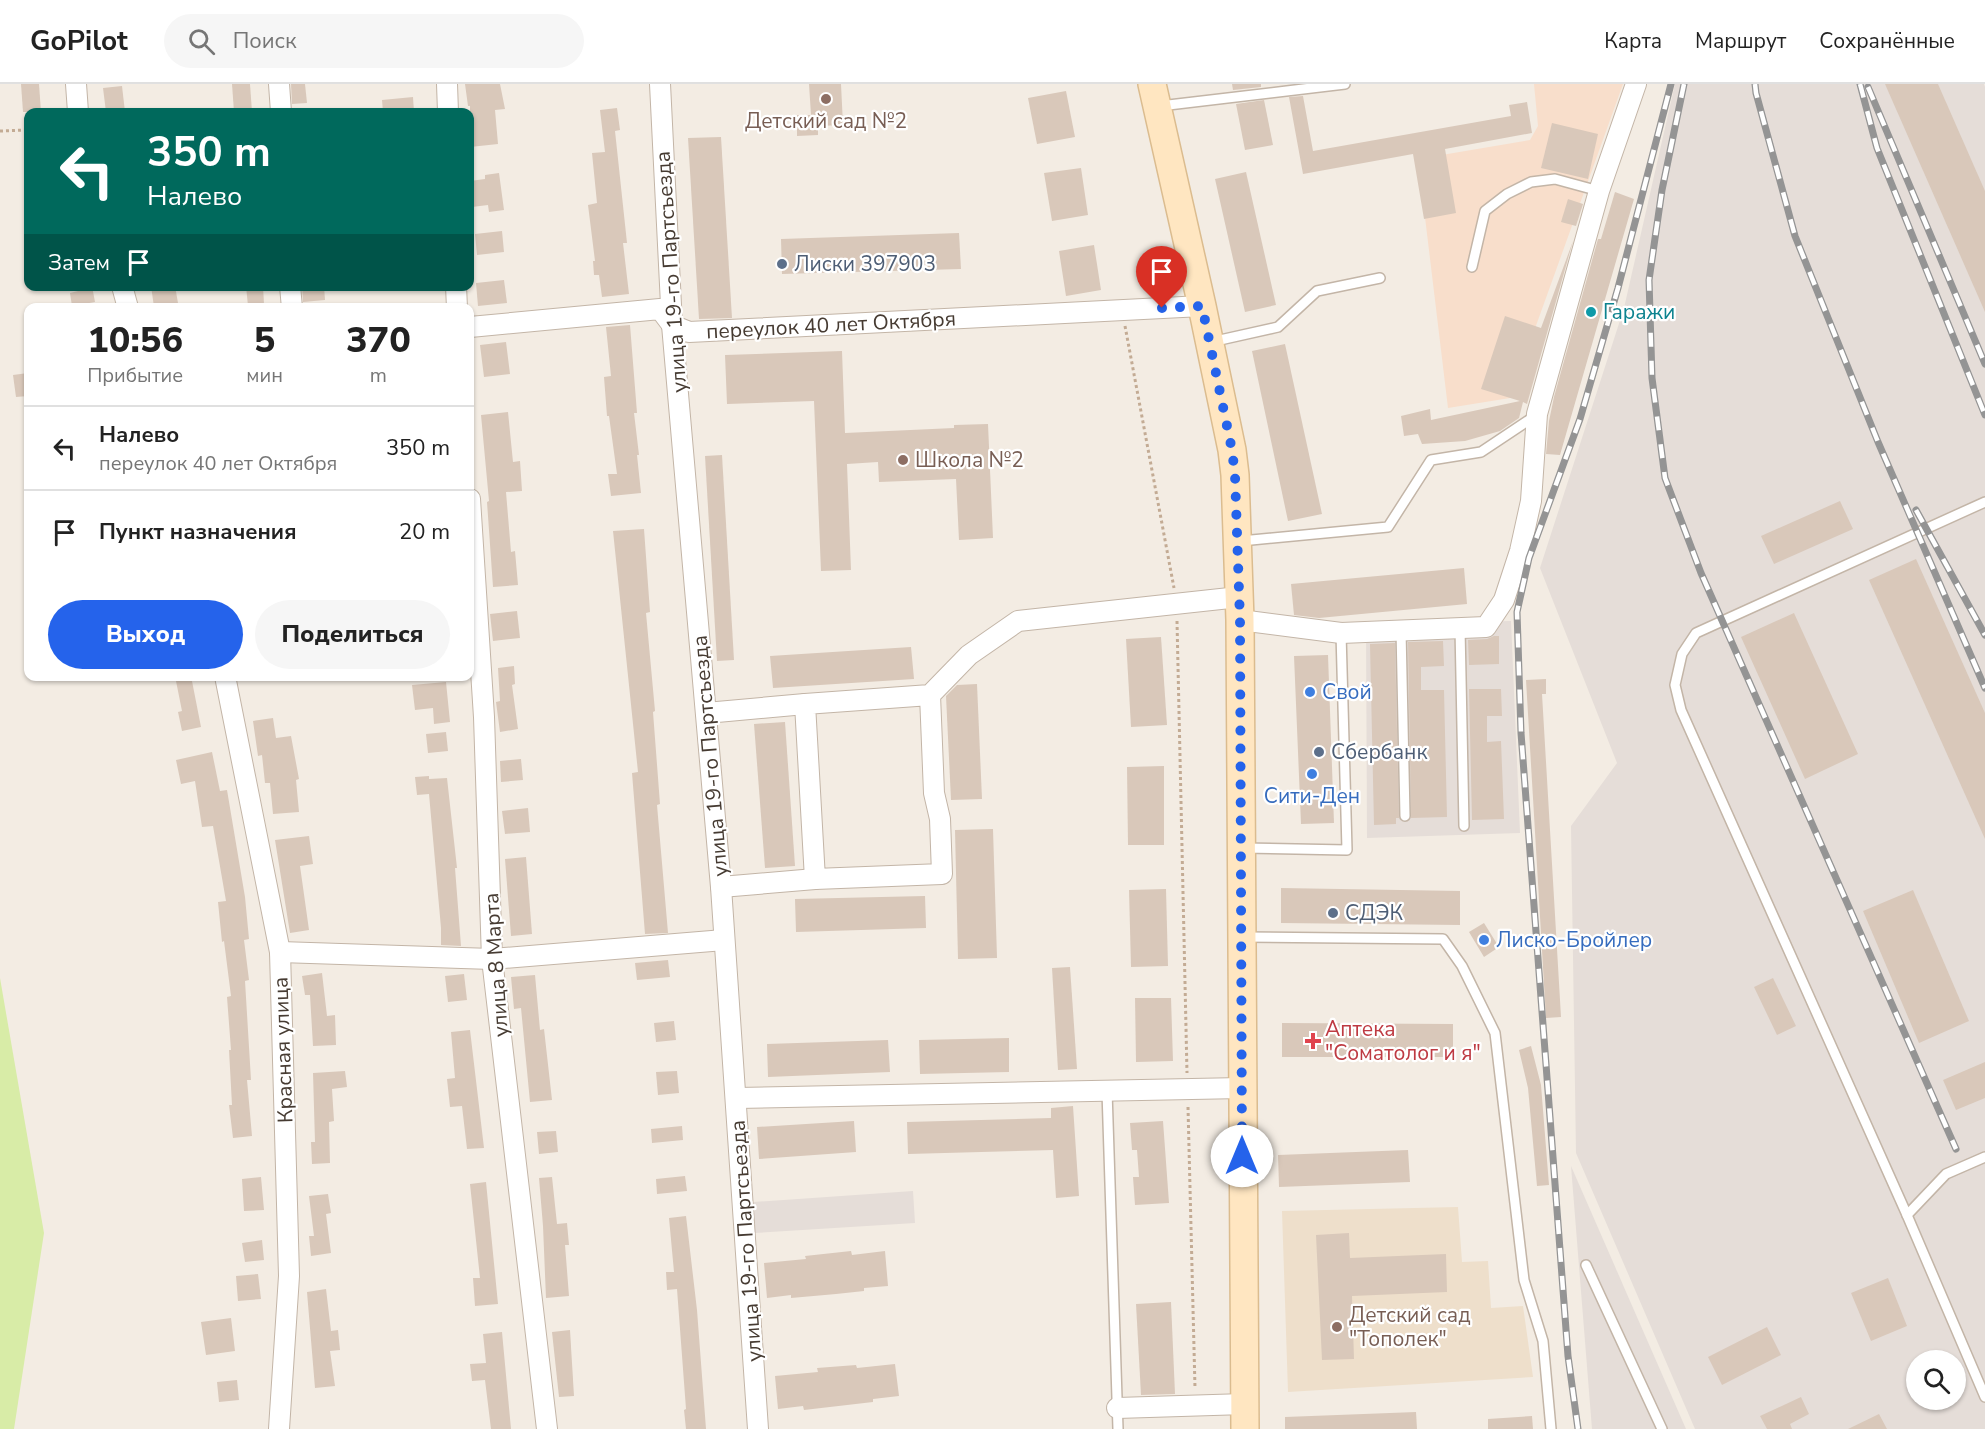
<!DOCTYPE html>
<html lang="ru">
<head>
<meta charset="utf-8">
<style>
  :root { --surface:#fff; --page:#f6f6f6; --text:#222; --muted:#767676; --line:#e0e0e0; --accent:#2563eb }
  body { margin:0; font-family:"Nunito Sans",sans-serif; background:var(--page); color:var(--text); height:100vh; display:flex; flex-direction:column; font-size:22px; white-space:nowrap }
  * { box-sizing:border-box; margin:0 }
  p { font-size:20px; color:var(--muted) }
  .icon { flex:none; width:33px; height:33px; fill:none; stroke:currentColor; stroke-width:2; stroke-linecap:round; stroke-linejoin:round }
  .map { position:relative; flex:1; overflow:hidden }
  .details { position:absolute; left:24px; top:219px; width:450px; height:378px; display:flex; flex-direction:column; background:var(--surface); border-radius:12px; box-shadow:0 2px 4px #0004 }
  .details>* { flex:none }
  .guide { position:absolute; left:24px; top:24px; width:450px; height:183px; border-radius:12px; box-shadow:0 2px 4px #0004; background:#00695c; color:#fff; overflow:hidden }
  .fabs { position:absolute; left:1906px; top:1266px; display:grid; gap:12px }
  .fabs a { display:grid; place-items:center; width:60px; height:60px; border-radius:50%; background:var(--surface); box-shadow:0 2px 4px #0004; font-size:30px }
  .pin { position:absolute; display:grid; place-items:center; width:51px; height:51px; color:#fff; margin:-62px -26px; border-radius:50% 50% 50% 0; rotate:-45deg; box-shadow:0 0 6px #0007 }
  .pin .icon { rotate:45deg }
  .me { position:absolute; width:66px; margin:-33px; rotate:0deg; stroke-linejoin:round; filter:drop-shadow(0 0 4px #0008) }
  .turn { display:flex; align-items:center; gap:21px; height:126px; padding:0 24px; font-size:27px }
  .turn .icon { width:78px; height:78px; stroke-width:2.5 }
  .turn b { display:block; font-size:42px; line-height:51px }
  .then { display:flex; align-items:center; height:57px; padding:0 24px; background:#0003; gap:12px; font-size:22px }
  .eta { display:flex; justify-content:space-evenly; align-items:center; height:102px; text-align:center }
  .eta b { font-size:36px; font-weight:800; line-height:42px }
  .button { display:flex; gap:12px; margin-top:auto; padding:12px 24px }
  .button a { flex:1; height:69px; border-radius:36px; background:var(--accent); color:#fff; font-size:24px; font-weight:800; line-height:69px; text-align:center }
  .button a+a { background:var(--page); color:var(--text) }
  ul { padding:0; list-style:none }
  li { display:flex; align-items:center; gap:18px; height:84px; padding:0 24px; border-top:2px solid var(--line) }
  li div { flex:1 }
  li b { display:block; font-size:22px }
  li em { font-style:normal }
  header { display:flex; align-items:center; gap:36px; box-sizing:border-box; height:84px; padding:0 30px; background:var(--surface); border-bottom:2px solid var(--line) }
  header strong { font-size:28px }
  nav { display:flex; gap:33px; margin-inline-start:auto; font-size:21px }
  .search { width:420px; height:54px; background:var(--page); display:flex; align-items:center; gap:15px; box-sizing:border-box; padding:0 21px; border-radius:33px; color:var(--muted); font-size:22px }
  .map>svg:first-child { display:block }
  .commercial { fill:#f8decb }
  .industrial { fill:#e5ddd8; fill-rule:evenodd }
  .education { fill:#eedfcb }
  .green { fill:#d8eca7 }
  .building { fill:#d9c8ba }
  .lines { fill:none; stroke-linecap:round; stroke-linejoin:round }
  .lane-casing { stroke:#c3b5a7; stroke-width:12 }
  .street-casing { stroke:#c3b5a7; stroke-width:22 }
  .secondary-casing { stroke:#dbbc8f; stroke-width:30 }
  .path { stroke:#c3ab94; stroke-width:3; stroke-dasharray:3 3; stroke-linecap:butt }
  .lane { stroke:#fff; stroke-width:9 }
  .street { stroke:#fff; stroke-width:20 }
  .secondary { stroke:#ffe6c1; stroke-width:27 }
  .rail-casing { stroke:#949494; stroke-width:7 }
  .rail { stroke:#fff; stroke-width:4.5; stroke-dasharray:14; stroke-linecap:butt }
  .route { stroke:#2563eb; stroke-width:10; stroke-dasharray:0 18 }
  .education-dot { fill:#8d6e63; stroke:#fff; stroke-width:2 }
  .service-dot { fill:#5c6f8a; stroke:#fff; stroke-width:2 }
  .culture-dot { fill:#0f9aa8; stroke:#fff; stroke-width:2 }
  .shop-dot { fill:#3f7fe0; stroke:#fff; stroke-width:2 }
  .health-dot { fill:#e0444e; stroke:#fff; stroke-width:2 }
  .labels { text-anchor:middle; dominant-baseline:central; stroke-width:4.5; stroke-linejoin:round; paint-order:stroke }
  .education-label { font-size:21px; fill:#785e54; stroke:#fff; text-anchor:start }
  .service-label { font-size:21px; fill:#4e5e75; stroke:#fff; text-anchor:start }
  .street-label { font-size:21px; fill:#463b32; stroke:#fff }
  .culture-label { font-size:21px; fill:#0d838f; stroke:#fff; text-anchor:start }
  .shop-label { font-size:21px; fill:#366cbe; stroke:#fff; text-anchor:start }
  .health-label { font-size:21px; fill:#be3a42; stroke:#fff; text-anchor:start }
</style>
</head>
<body>
<header>
<strong>GoPilot</strong>
<div class="search"><svg class="icon" aria-label="search" viewBox="0 0 24 24"><circle cx="10" cy="10" r="6"/><path d="M15 15l6 6"/></svg>Поиск</div>
<nav><a>Карта</a><a>Маршрут</a><a>Сохранённые</a></nav>
</header>
<div class="map">
<svg width="1985" height="1345" viewBox="0 0 1985 1345">
  <rect width="100%" height="100%" fill="#f3ece3"/>
  <!-- commercial -->
  <polygon class="commercial" points="1534,0 1623,0 1510,314 1448,324 1418,75 1530,56 1538,42"/>
  <!-- industrial -->
  <g class="industrial">
    <path d="M1675,0H1984L1985,3V1345H1695L1576,1069L1571,742L1617,679L1540,484L1624,224ZM1917,1276H1956V1316H1917Z"/>
    <polygon points="1511,537 1520,749 1367,754 1366,540"/>
    <polygon points="1571,1082 1686,1345 1592,1345"/>
    <polygon points="913,1107 915,1139 755,1149 753,1118"/>
  </g>
  <!-- education -->
  <polygon class="education" points="1458,1123 1462,1178 1488,1177 1491,1224 1523,1222 1533,1293 1288,1308 1282,1127"/>
  <!-- green -->
  <polygon class="green" points="0,894 44,1149 14,1345 0,1345"/>
  <!-- building -->
  <g class="building">
    <polygon points="21,0 39,0 41,28 23,28"/>
    <polygon points="232,0 250,0 252,28 234,28"/>
    <polygon points="291,0 305,0 307,19 292,20"/>
    <polygon points="465,0 500,0 505,25 495,26 498,60 470,63 470,22 468,22"/>
    <polygon points="809,0 841,0 843,41 818,42 818,51 797,52 797,31 811,31"/>
    <polygon points="1232,0 1261,0 1261,3 1233,6"/>
    <polygon points="1885,0 1938,0 1985,107 1985,228"/>
    <polygon points="122,2 125,28 106,28 103,4"/>
    <polygon points="1066,7 1075,53 1037,60 1028,14"/>
    <polygon points="1303,12 1313,67 1511,32 1509,21 1527,18 1532,49 1445,65 1456,129 1424,135 1413,70 1303,90 1289,13"/>
    <polygon points="413,13 414,28 383,28 382,16"/>
    <polygon points="1264,16 1273,61 1245,66 1236,20"/>
    <polygon points="617,24 620,46 615,47 627,159 623,159 629,210 602,213 599,191 594,191 593,177 595,177 588,121 597,119 592,69 605,68 600,26"/>
    <polygon points="1552,39 1598,50 1588,95 1541,84"/>
    <polygon points="721,53 732,234 699,235 688,54"/>
    <polygon points="1081,84 1088,131 1052,137 1044,89"/>
    <polygon points="1246,88 1276,221 1245,228 1215,95"/>
    <polygon points="499,89 504,126 489,128 488,121 472,123 470,97 485,95 485,91"/>
    <polygon points="1615,108 1634,115 1560,371 1546,370 1549,337 1554,313 1598,155 1601,155"/>
    <polygon points="1568,115 1583,120 1576,142 1561,138"/>
    <polygon points="502,147 504,168 477,171 475,150"/>
    <polygon points="959,149 961,185 782,190 781,155"/>
    <polygon points="1573,157 1527,320 1523,318 1519,334 1500,347 1465,357 1422,360 1418,350 1404,352 1401,332 1430,325 1431,336 1520,317 1481,305 1505,232 1541,244"/>
    <polygon points="1094,161 1101,206 1066,212 1059,167"/>
    <polygon points="504,196 507,219 478,222 476,199"/>
    <polygon points="77,202 92,202 95,218 72,222 70,209 78,207"/>
    <polygon points="151,202 175,202 178,219 154,223"/>
    <polygon points="246,202 263,202 264,220 248,222"/>
    <polygon points="302,202 324,202 325,216 303,218"/>
    <polygon points="630,241 637,329 634,329 639,371 637,371 641,409 611,412 608,390 617,390 609,332 607,332 604,293 611,292 606,243"/>
    <polygon points="506,258 510,290 484,293 480,261"/>
    <polygon points="1285,260 1322,430 1288,437 1252,267"/>
    <polygon points="842,267 845,349 954,344 954,341 988,340 993,454 959,456 956,395 879,398 878,378 847,380 851,486 821,487 814,317 727,320 725,271"/>
    <polygon points="28,289 28,312 16,313 13,291"/>
    <polygon points="508,328 513,378 520,377 522,407 506,408 511,468 515,467 518,501 493,503 487,418 489,417 481,331"/>
    <polygon points="722,371 734,576 717,577 705,372"/>
    <polygon points="1840,417 1853,445 1774,480 1761,452"/>
    <polygon points="644,445 650,528 646,529 655,627 653,628 660,720 657,721 668,849 645,850 632,689 638,688 613,447"/>
    <polygon points="1916,475 1985,629 1985,755 1869,496"/>
    <polygon points="1464,484 1467,520 1319,534 1294,531 1291,500"/>
    <polygon points="517,527 520,554 493,557 490,530"/>
    <polygon points="1794,529 1858,670 1805,695 1741,553"/>
    <polygon points="1494,552 1499,552 1499,580 1469,581 1468,556 1487,555"/>
    <polygon points="1161,553 1167,641 1131,643 1126,555"/>
    <polygon points="1443,557 1444,582 1421,583 1421,606 1444,606 1447,733 1411,734 1408,558"/>
    <polygon points="1395,559 1399,734 1396,734 1396,740 1374,741 1370,560"/>
    <polygon points="911,563 914,595 773,604 770,572"/>
    <polygon points="1328,571 1334,739 1301,740 1294,572"/>
    <polygon points="514,582 515,600 512,601 518,645 500,648 496,618 500,617 498,584"/>
    <polygon points="175,592 191,592 201,643 182,647 178,628 182,627"/>
    <polygon points="1546,595 1546,610 1542,610 1561,933 1546,934 1526,596"/>
    <polygon points="446,598 450,638 434,640 433,624 415,626 412,601"/>
    <polygon points="977,600 982,715 951,716 946,612 957,601"/>
    <polygon points="1469,605 1501,605 1502,632 1487,632 1487,658 1501,657 1504,735 1472,736"/>
    <polygon points="273,634 276,654 291,652 299,695 296,696 299,728 273,730 270,699 265,699 262,671 258,672 253,637"/>
    <polygon points="785,638 795,782 765,784 754,640"/>
    <polygon points="446,648 448,667 428,669 426,650"/>
    <polygon points="212,668 220,707 227,706 245,813 249,855 244,856 249,896 245,897 251,996 247,996 252,1052 233,1054 229,1021 232,1021 229,966 231,966 227,913 231,912 224,857 222,858 218,818 226,817 213,742 202,743 195,697 181,700 176,676"/>
    <polygon points="521,675 523,696 501,698 500,677"/>
    <polygon points="1164,682 1164,761 1128,761 1127,683"/>
    <polygon points="429,692 429,695 447,694 457,784 455,784 461,862 441,861 441,844 429,710 417,711 415,693"/>
    <polygon points="528,724 530,748 505,750 502,727"/>
    <polygon points="993,745 997,874 958,875 955,746"/>
    <polygon points="309,752 313,780 300,782 309,846 290,849 275,756"/>
    <polygon points="526,773 532,850 511,852 505,775"/>
    <polygon points="1281,804 1460,807 1460,841 1281,839"/>
    <polygon points="1166,805 1168,882 1131,883 1129,806"/>
    <polygon points="1913,806 1969,937 1919,959 1863,827"/>
    <polygon points="925,812 926,844 796,848 795,815"/>
    <polygon points="1484,839 1499,863 1484,873 1469,848"/>
    <polygon points="668,876 670,893 637,896 635,879"/>
    <polygon points="1070,883 1077,985 1058,986 1052,884"/>
    <polygon points="322,889 327,932 335,931 336,961 313,962 310,911 305,911 302,892"/>
    <polygon points="464,890 467,916 448,918 445,892"/>
    <polygon points="535,891 540,946 544,945 552,1016 530,1018 521,924 514,925 511,893"/>
    <polygon points="1773,894 1796,942 1777,951 1754,903"/>
    <polygon points="1135,914 1171,914 1173,977 1136,978"/>
    <polygon points="674,937 676,956 656,958 654,939"/>
    <polygon points="1282,939 1453,940 1453,973 1282,973"/>
    <polygon points="470,946 484,1064 467,1065 462,1022 450,1023 447,995 455,994 451,948"/>
    <polygon points="1009,954 1009,988 920,990 919,956"/>
    <polygon points="888,956 890,988 768,993 767,960"/>
    <polygon points="1531,962 1541,1001 1549,1101 1537,1102 1528,1004 1519,966"/>
    <polygon points="1985,978 1985,1014 1956,1026 1943,996"/>
    <polygon points="345,987 347,1003 332,1005 334,1037 329,1038 330,1079 312,1080 311,1058 315,1058 313,989"/>
    <polygon points="677,987 679,1009 658,1011 656,988"/>
    <polygon points="1073,1022 1079,1112 1056,1114 1053,1066 908,1070 907,1038 1051,1034 1051,1024"/>
    <polygon points="854,1037 856,1068 759,1075 757,1043"/>
    <polygon points="1163,1037 1169,1119 1135,1121 1133,1093 1139,1093 1137,1066 1132,1066 1130,1039"/>
    <polygon points="682,1042 683,1056 652,1059 651,1045"/>
    <polygon points="556,1047 558,1068 539,1070 537,1048"/>
    <polygon points="1408,1066 1410,1098 1279,1103 1278,1071"/>
    <polygon points="685,1092 687,1107 657,1110 656,1095"/>
    <polygon points="261,1093 264,1126 244,1127 242,1095"/>
    <polygon points="552,1093 557,1140 567,1139 569,1161 565,1161 569,1212 546,1214 543,1142 539,1094"/>
    <polygon points="486,1098 498,1220 475,1222 473,1194 480,1194 470,1100"/>
    <polygon points="328,1110 331,1129 326,1130 331,1169 311,1172 309,1152 314,1152 309,1112"/>
    <polygon points="686,1132 697,1226 706,1345 686,1345 684,1326 686,1325 677,1205 667,1206 666,1188 674,1188 669,1134"/>
    <polygon points="1349,1149 1350,1174 1446,1170 1447,1208 1352,1212 1354,1275 1322,1276 1316,1151"/>
    <polygon points="262,1156 264,1176 245,1178 242,1159"/>
    <polygon points="851,1167 852,1171 885,1167 888,1202 864,1204 864,1207 836,1210 791,1214 791,1211 767,1214 764,1179 806,1175 805,1172"/>
    <polygon points="258,1190 261,1215 238,1217 236,1192"/>
    <polygon points="1888,1194 1907,1242 1871,1257 1851,1209"/>
    <polygon points="326,1205 331,1247 338,1246 340,1266 330,1267 335,1302 315,1304 307,1208"/>
    <polygon points="1171,1218 1175,1310 1141,1311 1136,1220"/>
    <polygon points="231,1234 235,1267 206,1271 201,1238"/>
    <polygon points="1767,1243 1781,1271 1722,1301 1708,1273"/>
    <polygon points="570,1246 574,1312 559,1313 552,1248"/>
    <polygon points="502,1248 511,1345 491,1345 485,1296 472,1297 470,1280 486,1279 483,1250"/>
    <polygon points="895,1280 899,1312 873,1315 873,1318 804,1326 803,1322 778,1325 775,1292 818,1288 817,1284 856,1281 857,1284"/>
    <polygon points="237,1296 239,1316 219,1318 217,1298"/>
    <polygon points="1801,1313 1809,1330 1790,1340 1792,1345 1767,1345 1760,1332"/>
    <polygon points="1416,1328 1417,1345 1285,1345 1285,1333"/>
    <polygon points="1879,1330 1887,1345 1848,1345"/>
    <polygon points="1532,1332 1533,1345 1488,1345 1488,1335"/>
  </g>
  <g class="lines">
    <!-- lane casing -->
    <g class="lane-casing">
      <g id="lane">
        <polyline points="1160,22 1345,0"/>
        <polyline points="1472,183 1485,127 1507,110 1531,98 1555,95 1599,107"/>
        <polyline points="1211,258 1278,243 1317,207 1380,194"/>
        <polyline points="1985,418 1696,549 1682,570 1675,601 1681,626 1907,1131 1985,1313"/>
        <polyline points="1241,457 1388,443 1431,376 1481,368 1535,332"/>
        <polyline points="1460,544 1464,742"/>
        <polyline points="1401,546 1405,732"/>
        <polyline points="1243,764 1347,766 1341,549"/>
        <polyline points="1243,853 1443,855 1462,882 1495,949 1524,1196 1543,1257 1551,1345"/>
        <polyline points="1107,1007 1118,1345"/>
        <polyline points="1907,1131 1946,1090 1985,1073"/>
        <polyline points="1586,1181 1662,1345"/>
      </g>
    </g>
    <!-- street casing -->
    <g class="street-casing">
      <g id="street">
        <polyline points="76,0 78,28"/>
        <polyline points="279,0 281,28"/>
        <polyline points="447,0 448,28"/>
        <polyline points="660,0 672,241 721,803 758,1345"/>
        <polyline points="122,202 128,224"/>
        <polyline points="290,202 292,224"/>
        <polyline points="456,202 457,224"/>
        <polyline points="470,243 660,225 672,241 689,248 1202,222"/>
        <polyline points="470,415 484,633 492,875 547,1345"/>
        <polyline points="1240,536 1341,549 1486,543 1504,516 1520,467 1531,417 1537,330 1599,107 1636,0"/>
        <polyline points="225,592 280,868 289,1192 279,1345"/>
        <polyline points="930,611 934,709 940,735 942,790 815,795 805,620 930,611 969,571 1018,537 1239,513"/>
        <polyline points="706,629 805,620"/>
        <polyline points="721,803 815,795"/>
        <polyline points="280,868 492,875 724,856"/>
        <polyline points="737,1014 1242,1004"/>
        <polyline points="1117,1324 1245,1320"/>
      </g>
    </g>
    <!-- secondary casing -->
    <g class="secondary-casing">
      <polyline id="secondary" points="1152,0 1202,222 1232,366 1235,391 1240,536 1245,1345"/>
    </g>
    <!-- path -->
    <g class="path">
      <polyline points="0,47 28,46"/>
      <polyline points="1125,242 1174,504"/>
      <polyline points="1177,537 1187,989"/>
      <polyline points="1188,1023 1195,1304"/>
    </g>
    <!-- lane -->
    <use href="#lane" class="lane"/>
    <!-- street -->
    <use href="#street" class="street"/>
    <!-- secondary -->
    <use href="#secondary" class="secondary"/>
    <!-- rail casing -->
    <g class="rail-casing">
      <g id="rail">
        <polyline points="1684,0 1662,106 1649,196 1652,294 1665,394 1701,489 1956,1065"/>
        <polyline points="1755,0 1756,9 1795,152 1878,358 1985,604"/>
        <polyline points="1860,0 1877,64 1985,331"/>
        <polyline points="1868,3 1985,280"/>
        <polyline points="1916,426 1985,551"/>
        <polyline points="1578,1345 1568,1272 1521,649 1517,528 1529,474 1580,335 1618,204 1671,0"/>
      </g>
    </g>
    <!-- rail -->
    <use href="#rail" class="rail"/>
  </g>
  <g class="lines">
    <!-- route -->
    <polyline class="route" points="1162,224 1202,222 1232,366 1235,391 1240,536 1242,1072"/>
  </g>
  <!-- markers -->
  <g class="education-dot">
    <circle cx="826" cy="15" r="6"/>
    <circle cx="903" cy="376" r="6"/>
    <circle cx="1337" cy="1243" r="6"/>
  </g>
  <g class="service-dot">
    <circle cx="782" cy="180" r="6"/>
    <circle cx="1319" cy="668" r="6"/>
    <circle cx="1333" cy="829" r="6"/>
  </g>
  <circle class="culture-dot" cx="1591" cy="228" r="6"/>
  <g class="shop-dot">
    <circle cx="1310" cy="608" r="6"/>
    <circle cx="1312" cy="690" r="6"/>
    <circle cx="1484" cy="856" r="6"/>
  </g>
  <path class="health-dot" d="M1310 948h6v6h6v6h-6v6h-6v-6h-6v-6h6z"/>
  <g class="labels">
    <!-- education labels -->
    <g class="education-label">
      <text x="826" y="37" text-anchor="middle">Детский сад №2</text>
      <text x="915" y="376">Школа №2</text>
      <text x="1349" y="1231">Детский сад<tspan x="1349" dy="24">"Тополек"</tspan></text>
    </g>
    <!-- service labels -->
    <g class="service-label">
      <text x="794" y="180">Лиски 397903</text>
      <text x="1331" y="668">Сбербанк</text>
      <text x="1345" y="829">СДЭК</text>
    </g>
    <!-- street labels -->
    <g class="street-label">
      <text transform="translate(671 188) rotate(-94)">улица 19-го Партсъезда</text>
      <text transform="translate(831 241) rotate(-3)">переулок 40 лет Октября</text>
      <text transform="translate(710 672) rotate(-95)">улица 19-го Партсъезда</text>
      <text transform="translate(496 881) rotate(-94)">улица 8 Марта</text>
      <text transform="translate(283 966) rotate(-92)">Красная улица</text>
      <text transform="translate(746 1157) rotate(-94)">улица 19-го Партсъезда</text>
    </g>
    <!-- culture labels -->
    <g class="culture-label">
      <text x="1603" y="228">Гаражи</text>
    </g>
    <!-- shop labels -->
    <g class="shop-label">
      <text x="1322" y="608">Свой</text>
      <text x="1312" y="712" text-anchor="middle">Сити-Ден</text>
      <text x="1496" y="856">Лиско-Бройлер</text>
    </g>
    <!-- health labels -->
    <g class="health-label">
      <text x="1325" y="945">Аптека<tspan x="1325" dy="24">"Соматолог и я"</tspan></text>
    </g>
  </g>
</svg>
<div class="fabs">
<a><svg class="icon" aria-label="search" viewBox="0 0 24 24"><circle cx="10" cy="10" r="6"/><path d="M15 15l6 6"/></svg></a>
</div>
<div class="pin" style="left:1162px;top:224px;background:#d93025"><svg class="icon" aria-label="arrive" viewBox="0 0 24 24"><path d="M6 21V4h12l-3 4 3 4H6"/></svg></div>
<svg class="me" style="left:1242px;top:1072px" viewBox="-20 -20 40 40"><circle r="19" fill="#fff"/><path d="M0-13L10 11 0 6-10 11z" fill="#2563eb"/></svg>
<div class="guide">
<div class="turn"><svg class="icon" aria-label="left" viewBox="0 0 24 24"><path d="M17 20v-9H6M10 6l-5 5 5 5"/></svg><div><b>350 m</b>Налево</div></div>
<div class="then">Затем<svg class="icon" aria-label="arrive" viewBox="0 0 24 24"><path d="M6 21V4h12l-3 4 3 4H6"/></svg></div>
</div>
<section class="details">
<div class="eta">
<div><b>10:56</b><p>Прибытие</p></div>
<div><b>5</b><p>мин</p></div>
<div><b>370</b><p>m</p></div>
</div>
<ul>
<li><svg class="icon" aria-label="left" viewBox="0 0 24 24"><path d="M17 20v-9H6M10 6l-5 5 5 5"/></svg><div><b>Налево</b><p>переулок 40 лет Октября</p></div><em>350 m</em></li>
<li><svg class="icon" aria-label="arrive" viewBox="0 0 24 24"><path d="M6 21V4h12l-3 4 3 4H6"/></svg><div><b>Пункт назначения</b></div><em>20 m</em></li>
</ul>
<div class="button"><a>Выход</a><a>Поделиться</a></div>
</section>
</div>
</body>
</html>
